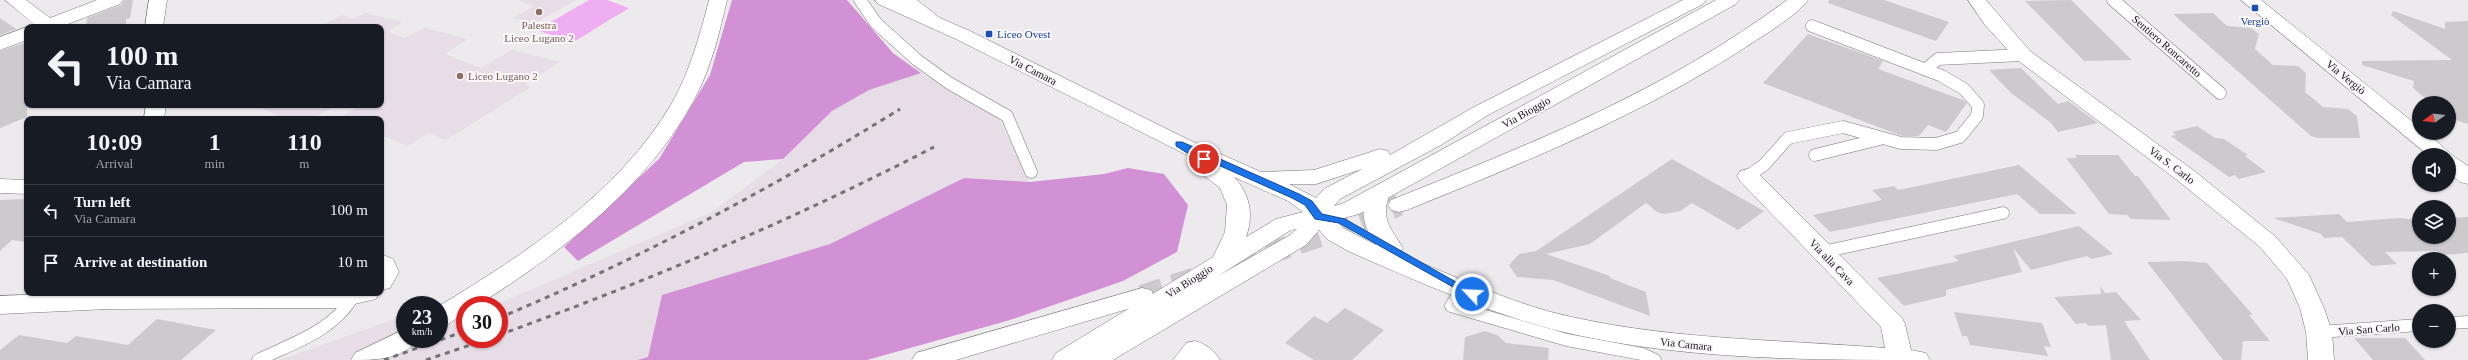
<!DOCTYPE html>
<html lang="en">
<head>
<meta charset="utf-8">
<style>
  :root { --surface:#171b24; --page:#242831; --text:#f1f3f6; --muted:#9ea1a6; --line:#363941 }
  body { margin:0; font-family:Georgia,serif; background:var(--page); color:var(--text); height:100vh; display:flex; flex-direction:column; font-size:15px; white-space:nowrap }
  * { box-sizing:border-box; margin:0 }
  p { font-size:13px; color:var(--muted) }
  .icon { flex:none; width:22px; height:22px; fill:none; stroke:currentColor; stroke-width:2; stroke-linecap:round; stroke-linejoin:round }
  .map { position:relative; flex:1; overflow:hidden }
  .side { position:absolute; left:24px; top:116px; width:360px; height:180px; display:flex; flex-direction:column; background:var(--surface); border-radius:8px; box-shadow:0 1px 3px #0004 }
  .side>* { flex:none }
  .top-card { position:absolute; left:24px; top:24px; width:360px; height:84px; border-radius:8px; box-shadow:0 1px 3px #0004; background:#171b24; color:var(--text); overflow:hidden }
  .needle { width:26px; rotate:256deg }
  .tools { position:absolute; left:2412px; top:96px; display:grid; gap:8px }
  .tools a { display:grid; place-items:center; width:44px; height:44px; border-radius:50%; background:var(--surface); box-shadow:0 1px 3px #0004; font-size:20px }
  .speed { position:absolute; left:396px; top:296px; display:flex; gap:8px; font-size:20px; font-weight:700; text-align:center }
  .speed>* { display:grid; place-content:center; width:52px; height:52px; border-radius:50%; background:var(--surface); box-shadow:0 1px 3px #0004; line-height:1 }
  .speed small { font-size:10px; font-weight:400 }
  .speed .limit { border:6px solid #d22; background:#fff; color:#111 }
  .pin { position:absolute; display:grid; place-items:center; width:34px; height:34px; color:#fff; margin:-17px; border:2px solid #fff; border-radius:50%; box-shadow:0 1px 4px #0007 }
  .me { position:absolute; width:44px; margin:-22px; rotate:295deg; stroke-linejoin:round; filter:drop-shadow(0 0 3px #0008) }
  .turn { display:flex; align-items:center; gap:14px; height:84px; padding:0 16px; font-size:18px }
  .turn .icon { width:52px; height:52px; stroke-width:2.5 }
  .turn b { display:block; font-size:28px; line-height:34px }
  .eta { display:flex; justify-content:space-evenly; align-items:center; height:68px; text-align:center }
  .eta b { font-size:24px; font-weight:700; line-height:28px }
  ul { padding:0; list-style:none }
  li { display:flex; align-items:center; gap:12px; height:52px; padding:0 16px; border-top:1px solid var(--line) }
  li div { flex:1 }
  li b { display:block; font-size:15px }
  li em { font-style:normal }
  .map>svg:first-child { display:block }
  .built { fill:#e6dde6 }
  .green { fill:#efaef1 }
  .forest { fill:#d291d5 }
  .building { fill:#cdcacd }
  .lines { fill:none; stroke-linecap:round; stroke-linejoin:round }
  .highway-tunnel { stroke:#cdcacd; stroke-width:22; stroke-dasharray:22 11; stroke-linecap:butt }
  .lane-casing { stroke:#7a787a; stroke-width:13 }
  .street-casing { stroke:#7a787a; stroke-width:1 }
  .secondary-casing { stroke:#7a787a; stroke-width:1 }
  .primary-casing { stroke:#7a787a; stroke-width:1 }
  .highway-casing { stroke:#7a787a; stroke-width:1 }
  .lane { stroke:#fff; stroke-width:12 }
  .street { fill:#fff; fill-rule:evenodd }
  .secondary { fill:#fff; fill-rule:evenodd }
  .primary { fill:#fff; fill-rule:evenodd }
  .highway { fill:#fff; fill-rule:evenodd }
  .rail { stroke:#747274; stroke-width:3; stroke-dasharray:5 5; stroke-linecap:butt }
  .route { fill:#1a73e8; stroke:#114b97 }
  .transit-dot { fill:#1a4fb4; stroke:#faf7fa; stroke-width:1.5 }
  .education-dot { fill:#8d6e63; stroke:#faf7fa; stroke-width:1.5 }
  .labels { text-anchor:middle; dominant-baseline:central; stroke-width:4; stroke-linejoin:round; paint-order:stroke }
  .transit-label { font-size:11px; fill:#164399; stroke:#faf7fa }
  .education-label { font-size:11px; fill:#785e54; stroke:#faf7fa }
  .street-label { font-size:11px; fill:#161516; stroke:#faf7fa }
</style>
</head>
<body>
<div class="map">
<svg width="2468" height="360" viewBox="0 0 2468 360">
  <rect width="100%" height="100%" fill="#edeaed"/>
  <!-- built -->
  <g class="built">
    <polygon points="517,0 576,0 532,25 513,18 534,6"/>
    <polygon points="365,13 403,22 387,32 404,38 425,28 468,39 445,54 481,68 512,50 560,62 526,84 531,87 446,140 429,133 407,146 381,135 381,119 340,117 362,105 381,105 381,27 320,27 342,15 352,19"/>
    <polygon points="921,73 999,119 1030,182 964,178 830,244 662,295 648,357 637,360 280,360 403,316 405,316 405,339 439,339 439,316 465,315 465,339 499,339 499,305 495,305 712,212 783,159 832,111 869,90"/>
    <polygon points="254,105 337,105 312,119 286,119"/>
  </g>
  <!-- green -->
  <polygon class="green" points="589,0 607,0 629,8 572,43 537,30"/>
  <!-- forest -->
  <g class="forest">
    <polygon points="732,0 847,0 893,53 921,73 869,90 832,111 783,159 744,162 578,261 564,247 659,159 710,75"/>
    <polygon points="1128,168 1164,174 1188,205 1177,252 1123,281 1010,320 867,360 637,360 648,357 662,295 830,244 964,178 1030,182 1104,174"/>
  </g>
  <!-- building -->
  <g class="building">
    <polygon points="124,0 133,0 130,18 126,19 126,27 86,27 87,18 121,5"/>
    <polygon points="1829,0 1884,0 1949,22 1936,41 1828,3"/>
    <polygon points="2071,0 2132,60 2084,61 2025,1"/>
    <polygon points="2393,11 2445,29 2445,22 2468,21 2468,124 2449,118 2449,103 2431,103 2413,88 2414,81 2362,65 2362,61 2452,60 2391,15"/>
    <polygon points="2213,13 2227,26 2251,28 2259,34 2255,49 2273,65 2298,66 2306,73 2305,92 2323,107 2348,109 2357,116 2360,138 2318,138 2311,136 2173,14"/>
    <polygon points="0,18 16,29 0,35"/>
    <polygon points="1808,34 1883,61 1878,69 1963,100 1967,103 1946,132 1928,125 1919,136 1902,136 1763,83"/>
    <polygon points="27,42 27,117 0,128 0,51"/>
    <polygon points="2021,68 2058,104 2068,101 2098,123 2058,132 2051,123 2011,93 1989,70"/>
    <polygon points="2197,126 2215,138 2224,139 2248,155 2245,156 2266,172 2239,179 2235,175 2229,177 2171,136 2176,135 2172,132"/>
    <polygon points="2075,155 2118,155 2135,176 2138,176 2171,220 2131,219 2127,215 2109,214 2066,158 2077,158"/>
    <polygon points="1672,159 1764,211 1738,230 1692,203 1680,211 1664,214 1657,212 1646,203 1590,244 1546,254 1610,276 1610,278 1646,292 1650,316 1553,280 1517,277 1509,265 1519,254 1536,251"/>
    <polygon points="2019,165 2077,214 2040,214 2017,194 1830,232 1813,215 1882,200 1872,190 1894,186 1898,190"/>
    <polygon points="27,199 27,242 12,240 0,251 0,200"/>
    <polygon points="2339,214 2347,222 2398,218 2419,220 2419,237 2449,237 2449,218 2468,217 2468,253 2441,255 2436,251 2385,252 2397,264 2372,266 2342,237 2324,238 2321,234 2273,218"/>
    <polygon points="2079,226 2113,254 2092,259 2087,256 2031,270 2013,248 2022,272 1946,290 1946,296 1904,306 1877,278 1959,261 1953,256"/>
    <polygon points="2184,261 2207,263 2253,315 2249,315 2270,341 2243,341 2241,360 2223,360 2147,262"/>
    <polygon points="2100,286 2105,293 2116,292 2141,320 2124,321 2150,360 2111,360 2106,325 2088,326 2086,323 2076,324 2054,297 2101,294"/>
    <polygon points="1345,308 1384,330 1352,360 1314,360 1285,343 1314,316 1327,323"/>
    <polygon points="1954,312 2042,323 2051,347 2044,346 2048,356 1970,345 1967,336 1962,336"/>
    <polygon points="157,319 216,330 181,360 0,360 0,350 19,335 67,343 76,336 128,345"/>
    <polygon points="1485,331 1497,335 1506,343 1549,348 1548,360 1463,360 1465,337"/>
    <polygon points="2354,338 2405,338 2425,360 2373,360"/>
  </g>
  <g class="lines">
    <!-- highway-tunnel -->
    <polyline class="highway-tunnel" points="1142,296 1332,232 1399,205"/>
    <!-- lane casing -->
    <g class="lane-casing">
      <g id="lane">
        <polyline points="860,0 876,23 917,60 949,83 1007,116 1031,172"/>
        <polyline points="2113,0 2220,93"/>
        <polyline points="1926,69 1938,59 2023,55"/>
        <polyline points="1815,155 1880,139"/>
        <polyline points="1748,176 1764,165 1788,138 1843,127 1901,143 1936,144 1960,137 1977,116 1978,105 1964,89 1942,76 1812,26"/>
        <polyline points="1822,252 2003,213"/>
        <polyline points="1462,290 1451,306 1567,340 1642,354 1655,360"/>
        <polyline points="2449,323 2468,322"/>
        <polyline points="2319,332 2419,325"/>
        <path d="M258,360C291,344 333,331 352,298"/>
      </g>
    </g>
    <!-- street casing -->
    <g class="street-casing">
      <g id="street">
        <polygon points="5,0 26,0 50,18 97,0 123,0 120,4 60,27 34,27 35,25"/>
        <polygon points="149,0 167,0 163,27 145,27"/>
        <polygon points="1968,0 1986,0 2030,51 2193,170 2276,237 2309,275 2324,308 2332,332 2334,360 2308,360 2306,332 2300,308 2287,279 2260,247 2177,180 2016,59 1985,25"/>
        <polygon points="2241,0 2261,0 2419,127 2419,133 2427,133 2452,155 2468,166 2468,184 2460,182 2449,172 2449,155 2428,155"/>
        <polygon points="27,27 27,40 0,50 0,37"/>
        <polygon points="146,105 166,105 164,119 144,119"/>
        <path d="M1748,169L1756,171L1902,318L1905,324L1911,350L1926,353L1930,360C1803,360 1674,360 1551,329C1481,310 1414,280 1348,251L1327,239L1308,217L1311,212L1319,210L1327,212L1343,228L1376,245C1363,226 1358,208 1371,188L1379,186L1387,188L1390,193C1380,219 1390,227 1403,248L1399,254C1449,273 1499,298 1551,312C1660,340 1774,339 1885,348L1881,327L1740,181L1737,176L1740,171Z"/>
        <polygon points="0,179 27,180 27,194 0,193"/>
        <polygon points="381,254 393,259 399,272 390,288 381,290"/>
        <polygon points="75,293 379,293 376,299 337,308 109,309 0,314 0,296"/>
        <path d="M1195,341C1206,344 1214,350 1220,360H1173L1186,343Z"/>
      </g>
    </g>
    <!-- secondary casing -->
    <g class="secondary-casing">
      <path id="secondary" d="M875,0H899L970,31L1187,139L1261,172L1314,170L1380,149L1388,151L1390,155L1474,107L1683,0H1706L1703,4L1488,115L1441,145L1340,199L1334,206L1344,203L1716,0H1739L1736,4L1359,214L1325,223L1306,245L1113,360H1052L1056,353L1213,257L1225,232L1227,205L1220,188L1193,167L1190,162L1193,158L956,39L878,4ZM1362,169L1324,189L1316,198L1289,184H1316ZM1234,177L1288,201L1303,212L1276,219L1246,237C1254,215 1250,194 1234,177ZM1297,229L1290,235L1218,276L1291,230Z"/>
    </g>
    <!-- primary casing -->
    <g class="primary-casing">
      <polygon id="primary" points="896,0 917,0 945,22 943,26 929,26"/>
    </g>
    <!-- highway casing -->
    <g class="highway-casing">
      <g id="highway">
        <path d="M709,0H727C720,31 712,63 698,92C652,184 563,251 478,305H465V313L448,324L439,327V306C526,253 619,193 672,103C690,71 700,35 709,0Z"/>
        <path d="M1787,0H1808C1798,15 1761,37 1746,47C1640,116 1523,163 1407,210L1399,212L1391,210L1388,205L1391,200C1533,143 1663,92 1787,0Z"/>
        <polygon points="1142,288 1151,290 1154,296 1151,302 956,360 912,360 916,353"/>
        <path d="M405,329V339H417C405,360 373,360 351,360L355,353Z"/>
      </g>
    </g>
    <!-- lane -->
    <use href="#lane" class="lane"/>
    <!-- street -->
    <use href="#street" class="street"/>
    <!-- secondary -->
    <use href="#secondary" class="secondary"/>
    <!-- primary -->
    <use href="#primary" class="primary"/>
    <!-- highway -->
    <use href="#highway" class="highway"/>
    <!-- rail -->
    <g class="rail">
      <path d="M499,318C639,259 771,189 900,109"/>
      <path d="M499,335C648,281 793,220 934,147"/>
      <polyline points="384,360 465,331"/>
      <polyline points="426,360 488,339"/>
    </g>
  </g>
  <!-- route -->
  <polygon class="route" points="1176,142 1182,142 1299,194 1312,201 1322,214 1345,219 1477,294 1476,296 1469,296 1339,223 1315,219 1305,205 1292,198 1207,160 1200,161 1176,146"/>
  <!-- markers -->
  <g class="transit-dot">
    <rect x="2251" y="4" width="8" height="8" rx="2"/>
    <rect x="985" y="30" width="8" height="8" rx="2"/>
  </g>
  <g class="education-dot">
    <circle cx="539" cy="12" r="4"/>
    <circle cx="460" cy="76" r="4"/>
  </g>
  <g class="labels">
    <!-- transit labels -->
    <g class="transit-label">
      <text x="2255" y="21">Vergiò</text>
      <text x="997" y="34" text-anchor="start">Liceo Ovest</text>
    </g>
    <!-- education labels -->
    <g class="education-label">
      <text x="539" y="25">Palestra<tspan x="539" dy="13">Liceo Lugano 2</tspan></text>
      <text x="468" y="76" text-anchor="start">Liceo Lugano 2</text>
    </g>
    <!-- street labels -->
    <g class="street-label">
      <text transform="translate(2167 46) rotate(41)">Sentiero Roncaretto</text>
      <text transform="translate(1033 70) rotate(27)">Via Camara</text>
      <text transform="translate(2346 77) rotate(39)">Via Vergiò</text>
      <text transform="translate(1526 112) rotate(-29)">Via Bioggio</text>
      <text transform="translate(2172 165) rotate(37)">Via S. Carlo</text>
      <text transform="translate(1832 262) rotate(46)">Via alla Cava</text>
      <text transform="translate(1189 281) rotate(-32)">Via Bioggio</text>
      <text transform="translate(2369 329) rotate(-4)">Via San Carlo</text>
      <text transform="translate(1686 344) rotate(6)">Via Camara</text>
    </g>
  </g>
</svg>
<div class="tools">
<a><svg class="needle" viewBox="-14 -14 28 28"><path d="M0-13l5 13h-10z" fill="#e53935"/><path d="M0 13l5-13h-10z" fill="#9ea1a6"/></svg></a>
<a><svg class="icon" aria-label="sound" viewBox="0 0 24 24"><path d="M4 9h4l5-4v14l-5-4H4zM17 9q2 3 0 6"/></svg></a>
<a><svg class="icon" aria-label="layers" viewBox="0 0 24 24"><path d="M12 4l9 5-9 5-9-5zM3 14l9 5 9-5"/></svg></a>
<a>+</a>
<a>−</a>
</div>
<div class="speed"><div>23<small>km/h</small></div><div class="limit">30</div></div>
<div class="pin" style="left:1204px;top:159px;background:#d93025"><svg class="icon" aria-label="arrive" viewBox="0 0 24 24"><path d="M6 21V4h12l-3 4 3 4H6"/></svg></div>
<svg class="me" style="left:1472px;top:294px" viewBox="-20 -20 40 40"><circle r="17" fill="#1a73e8" stroke="#fff" stroke-width="3"/><path d="M0-11L8 9 0 5-8 9z" fill="#fff"/></svg>
<div class="top-card">
<div class="turn"><svg class="icon" aria-label="left" viewBox="0 0 24 24"><path d="M17 20v-9H6M10 6l-5 5 5 5"/></svg><div><b>100 m</b>Via Camara</div></div>
</div>
<section class="side">
<div class="eta">
<div><b>10:09</b><p>Arrival</p></div>
<div><b>1</b><p>min</p></div>
<div><b>110</b><p>m</p></div>
</div>
<ul>
<li><svg class="icon" aria-label="left" viewBox="0 0 24 24"><path d="M17 20v-9H6M10 6l-5 5 5 5"/></svg><div><b>Turn left</b><p>Via Camara</p></div><em>100 m</em></li>
<li><svg class="icon" aria-label="arrive" viewBox="0 0 24 24"><path d="M6 21V4h12l-3 4 3 4H6"/></svg><div><b>Arrive at destination</b></div><em>10 m</em></li>
</ul>
</section>
</div>
</body>
</html>
